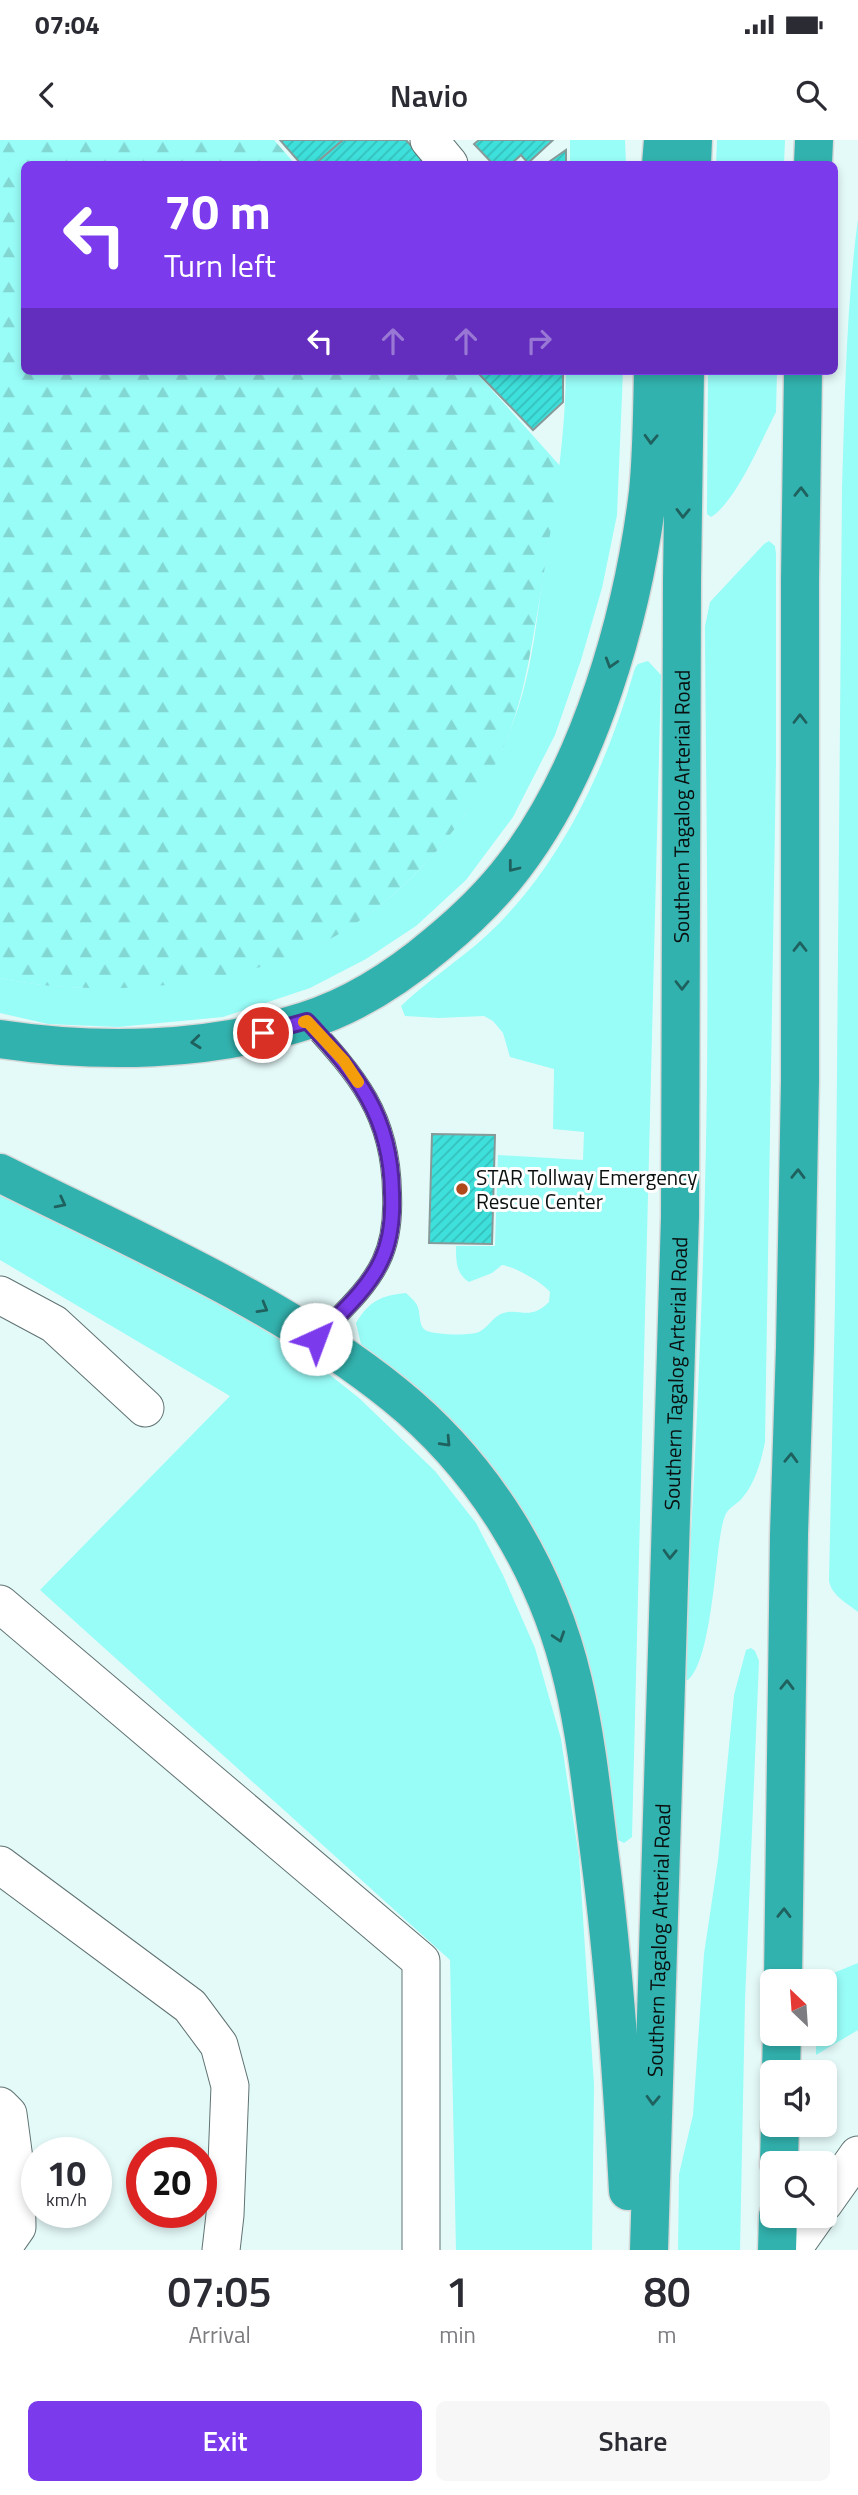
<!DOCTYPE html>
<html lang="en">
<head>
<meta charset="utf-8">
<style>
  :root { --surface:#fff; --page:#f7f7f7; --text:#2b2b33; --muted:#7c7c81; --accent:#7c3aed }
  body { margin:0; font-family:"Titillium Web",sans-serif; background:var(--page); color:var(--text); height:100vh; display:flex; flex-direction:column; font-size:26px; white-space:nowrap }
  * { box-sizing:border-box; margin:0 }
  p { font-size:23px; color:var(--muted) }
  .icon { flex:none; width:38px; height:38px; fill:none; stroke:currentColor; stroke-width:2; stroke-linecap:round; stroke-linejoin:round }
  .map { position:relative; height:2110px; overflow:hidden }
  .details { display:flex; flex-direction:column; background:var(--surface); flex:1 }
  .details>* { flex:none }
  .guide { position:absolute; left:21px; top:21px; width:817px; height:214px; border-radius:10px; box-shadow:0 4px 10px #0003; background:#7c3aed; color:#fff; overflow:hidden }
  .needle { width:46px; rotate:335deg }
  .controls { position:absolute; left:760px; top:1829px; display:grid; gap:14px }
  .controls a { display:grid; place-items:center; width:77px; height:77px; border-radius:10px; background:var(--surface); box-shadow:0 4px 10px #0003; font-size:35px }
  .speed { position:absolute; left:21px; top:1997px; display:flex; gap:14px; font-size:35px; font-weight:700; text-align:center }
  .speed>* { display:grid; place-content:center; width:91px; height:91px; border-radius:50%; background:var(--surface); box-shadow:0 4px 10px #0003; line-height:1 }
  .speed small { font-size:18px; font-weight:400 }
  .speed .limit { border:10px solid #d22; background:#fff; color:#111 }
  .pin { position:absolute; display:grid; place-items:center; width:60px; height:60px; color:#fff; margin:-30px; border:4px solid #fff; border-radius:50%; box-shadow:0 2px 7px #0007 }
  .me { position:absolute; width:77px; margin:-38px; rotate:43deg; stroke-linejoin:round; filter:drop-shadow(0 0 5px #0008) }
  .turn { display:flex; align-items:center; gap:24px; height:147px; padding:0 28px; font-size:32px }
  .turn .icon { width:91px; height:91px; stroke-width:2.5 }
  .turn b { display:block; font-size:49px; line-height:60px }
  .lanes { display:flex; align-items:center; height:66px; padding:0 28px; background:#0003; justify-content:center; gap:35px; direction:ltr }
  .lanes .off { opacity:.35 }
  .eta { display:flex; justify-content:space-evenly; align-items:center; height:119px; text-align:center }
  .eta b { font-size:42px; font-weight:600; line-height:49px }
  .action { display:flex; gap:14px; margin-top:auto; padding:14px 28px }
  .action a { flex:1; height:80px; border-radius:10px; background:var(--accent); color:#fff; font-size:28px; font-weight:600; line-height:80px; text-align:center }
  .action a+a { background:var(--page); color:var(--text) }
  .status { display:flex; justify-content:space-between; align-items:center; height:49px; padding:0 35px; background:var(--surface); direction:ltr }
  .status svg { height:19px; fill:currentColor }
  header { display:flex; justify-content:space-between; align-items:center; height:91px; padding:0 28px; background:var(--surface); font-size:32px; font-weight:600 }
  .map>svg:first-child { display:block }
  .grass { fill:#98fcf7 }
  .forest { fill:url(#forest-firs) }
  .building { fill:url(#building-hatch); stroke:#869b99; stroke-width:2 }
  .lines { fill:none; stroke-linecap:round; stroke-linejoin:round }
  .service-casing { stroke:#607372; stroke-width:20 }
  .minor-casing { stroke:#607372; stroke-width:39 }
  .motorway-casing { stroke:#d8d9d9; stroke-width:41 }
  .service { stroke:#fff; stroke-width:18 }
  .minor { stroke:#fff; stroke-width:37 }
  .motorway { stroke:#32b2ae; stroke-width:38 }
  .oneway { stroke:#1e615e }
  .route-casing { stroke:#51269a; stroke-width:18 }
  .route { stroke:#7c3aed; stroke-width:12 }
  .slow { stroke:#f59e0b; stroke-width:12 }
  .poi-dot { fill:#ae491c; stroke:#fff; stroke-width:2.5 }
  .labels { text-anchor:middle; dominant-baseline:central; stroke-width:6; stroke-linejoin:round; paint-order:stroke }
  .street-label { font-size:21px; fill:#09100f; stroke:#fff }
  .poi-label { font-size:21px; fill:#09100f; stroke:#fff; text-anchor:start }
</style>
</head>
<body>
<div class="status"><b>07:04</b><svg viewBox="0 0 49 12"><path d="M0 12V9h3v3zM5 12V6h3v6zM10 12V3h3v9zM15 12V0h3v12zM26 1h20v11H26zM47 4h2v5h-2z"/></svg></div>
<header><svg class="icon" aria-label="back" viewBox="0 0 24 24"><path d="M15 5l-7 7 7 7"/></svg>Navio<svg class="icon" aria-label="search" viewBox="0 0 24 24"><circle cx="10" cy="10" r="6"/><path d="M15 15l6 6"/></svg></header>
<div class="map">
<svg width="858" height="2110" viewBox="0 0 858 2110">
  <defs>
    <pattern id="forest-firs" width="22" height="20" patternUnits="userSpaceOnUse" patternTransform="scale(1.75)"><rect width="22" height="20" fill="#98fcf7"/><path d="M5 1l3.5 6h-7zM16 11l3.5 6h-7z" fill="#82d7d3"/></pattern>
    <pattern id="building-hatch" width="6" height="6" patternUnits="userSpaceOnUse" patternTransform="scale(1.75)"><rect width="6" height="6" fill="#3ee0db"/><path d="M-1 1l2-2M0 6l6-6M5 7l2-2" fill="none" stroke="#35bfbb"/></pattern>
  </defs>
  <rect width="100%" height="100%" fill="#e4faf9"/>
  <!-- grass -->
  <g class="grass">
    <polygon points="570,0 625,0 626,24 570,24"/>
    <polygon points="717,0 785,0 784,24 716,24"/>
    <path d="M858,79V1472C847,1463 832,1456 829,1441L835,1163L842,348C845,258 846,168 858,79Z"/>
    <path d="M566,231H623L617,375L602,448L581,520L555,595L513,677L466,740L416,786L366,819L310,848L223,877L118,887L48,884L0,873V838C72,853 143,850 215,836C258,827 302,816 340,793C429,740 502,642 526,540C535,504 538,467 544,430C555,363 565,299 566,231Z"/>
    <path d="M708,231H777L776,272C762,299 736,362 711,377L707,374Z"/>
    <path d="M769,401L775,406L776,414V622L765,1302C761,1321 756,1341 743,1357C739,1363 731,1366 727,1372C723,1378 721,1391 720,1398C715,1428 710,1522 688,1540L682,1539C693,1375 701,1212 705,1048C710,861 706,673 705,486L710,462L764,404Z"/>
    <path d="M648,521L661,535L632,1697L624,1703L616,1699L592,1550L382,1222L361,1204L356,1183C369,1161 382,1155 406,1153C409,1156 415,1161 417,1165C421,1172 418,1185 425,1190C433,1195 471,1196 479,1192C487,1188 492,1179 499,1175C518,1165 528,1183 549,1162L550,1152C542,1142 515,1127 502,1125L492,1133L469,1142C456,1134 456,1121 456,1106H495L498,1015L583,1020L584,992L553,989L554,929L510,917L503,893L493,881L484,876L439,878L405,876L401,866C428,840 460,820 487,795C563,724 607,625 635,528L638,524Z"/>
    <polygon points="0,1052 230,1169 292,1205 359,1258 435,1331 476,1383 503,1435 535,1508 561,1599 579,1717 594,1945 592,2110 456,2110 450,1820 40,1450 230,1256 0,1120"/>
    <polygon points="751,1508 755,1511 759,1521 745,1861 740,2110 678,2110 679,2034 693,1975 704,1814 718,1720 734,1555 746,1510"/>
    <polygon points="858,1823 858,1890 816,1915 816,1894 824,1894 824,1841 821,1841 826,1836"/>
  </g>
  <!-- forest -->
  <path class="forest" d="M0,0H274L295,24H24V231H475L561,327C554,370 547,414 540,457C532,503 526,547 510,591C479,672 413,750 339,794C250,847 100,860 0,838Z"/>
  <!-- building -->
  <g class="building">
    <polygon points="280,0 343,0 315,24 301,24"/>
    <polygon points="343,0 406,0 427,24 315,24"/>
    <polygon points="479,0 553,0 528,23 521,15 511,24 493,24 474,4"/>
    <polygon points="566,10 566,24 546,24"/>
    <polygon points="476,231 563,231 563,262 533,290"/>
    <polygon points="432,994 495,995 492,1104 429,1103"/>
  </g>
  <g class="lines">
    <!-- service casing -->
    <g class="service-casing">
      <path id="service" d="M307,881C357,936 391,974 392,1053C393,1075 391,1100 381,1121C367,1151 338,1175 316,1199"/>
    </g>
    <!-- minor casing -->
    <g class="minor-casing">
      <g id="minor">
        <polyline points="429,0 449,24"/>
        <polyline points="0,1155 54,1184 145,1268"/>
        <polyline points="0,1464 421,1821 421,2110"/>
        <polyline points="0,1725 190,1866 219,1905 230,1946 225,2075 221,2110"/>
        <polyline points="0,1966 8,1974 16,2034 17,2087 1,2110"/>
        <polyline points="824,2063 858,2015"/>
        <polyline points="792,2110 816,2076"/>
      </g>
    </g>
    <!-- motorway casing -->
    <g class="motorway-casing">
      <g id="motorway">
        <polyline points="661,24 663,0"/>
        <polyline points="692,24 693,0"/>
        <polyline points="813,24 814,0"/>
        <path d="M0,899C99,914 209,912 305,881C353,866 398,837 437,804C465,781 492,755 514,726C590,627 633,475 648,352C652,312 652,271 653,231"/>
        <path d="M0,1033C132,1099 280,1162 395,1255C484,1327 547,1430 573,1541C586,1596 592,1653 599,1710C614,1823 622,1937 628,2051"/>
        <polyline points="783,1841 789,1394 795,1207 800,941 800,440 803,231"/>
        <polyline points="781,1932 782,1894"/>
        <polyline points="779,2023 780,1984"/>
        <path id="s1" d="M649,2110L680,1077L682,440L685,231"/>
        <polyline points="777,2110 778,2076"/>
      </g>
    </g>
    <!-- service -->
    <use href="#service" class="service"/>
    <!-- minor -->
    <use href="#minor" class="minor"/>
    <!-- motorway -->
    <use href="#motorway" class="motorway"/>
  </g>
  <!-- one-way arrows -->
  <defs><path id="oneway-chevron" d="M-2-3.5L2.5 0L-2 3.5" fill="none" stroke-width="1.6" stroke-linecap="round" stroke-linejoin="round" transform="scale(1.75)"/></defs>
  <g class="oneway">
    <use href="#oneway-chevron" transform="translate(651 299) rotate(92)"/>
    <use href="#oneway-chevron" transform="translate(801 352) rotate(-89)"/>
    <use href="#oneway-chevron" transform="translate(683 373) rotate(91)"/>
    <use href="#oneway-chevron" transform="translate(611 523) rotate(107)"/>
    <use href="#oneway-chevron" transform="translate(800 579) rotate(-90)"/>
    <use href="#oneway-chevron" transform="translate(513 727) rotate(128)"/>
    <use href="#oneway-chevron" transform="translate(800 807) rotate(-90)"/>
    <use href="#oneway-chevron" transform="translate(682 845) rotate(90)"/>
    <use href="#oneway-chevron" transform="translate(196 902) rotate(174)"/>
    <use href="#oneway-chevron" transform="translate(798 1034) rotate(-89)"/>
    <use href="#oneway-chevron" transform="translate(61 1063) rotate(27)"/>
    <use href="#oneway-chevron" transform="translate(263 1168) rotate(30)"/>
    <use href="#oneway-chevron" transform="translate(446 1302) rotate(47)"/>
    <use href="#oneway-chevron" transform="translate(791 1318) rotate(-88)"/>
    <use href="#oneway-chevron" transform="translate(670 1414) rotate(92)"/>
    <use href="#oneway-chevron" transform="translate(559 1497) rotate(72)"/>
    <use href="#oneway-chevron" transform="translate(787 1545) rotate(-89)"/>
    <use href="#oneway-chevron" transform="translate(784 1773) rotate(-89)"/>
    <use href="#oneway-chevron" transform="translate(653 1960) rotate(92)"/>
  </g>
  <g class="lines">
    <!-- route casing -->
    <g class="route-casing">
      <path id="route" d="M263,893L307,881C357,935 391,975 392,1053C393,1075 391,1100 381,1121C367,1151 338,1175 316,1199"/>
    </g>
    <!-- route -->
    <use href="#route" class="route"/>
    <!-- slow -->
    <polyline class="slow" points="304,882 307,881 344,921 358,942"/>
  </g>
  <!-- markers -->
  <circle class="poi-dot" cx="462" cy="1049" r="7"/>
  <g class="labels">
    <!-- street labels -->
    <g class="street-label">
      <text stroke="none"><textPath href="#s1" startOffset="1444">Southern Tagalog Arterial Road</textPath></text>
      <text stroke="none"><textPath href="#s1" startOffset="877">Southern Tagalog Arterial Road</textPath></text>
      <text stroke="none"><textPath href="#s1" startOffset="310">Southern Tagalog Arterial Road</textPath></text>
    </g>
    <!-- poi labels -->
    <g class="poi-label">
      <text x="476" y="1037">STAR Tollway Emergency<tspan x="476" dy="24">Rescue Center</tspan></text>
    </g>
  </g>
</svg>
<div class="controls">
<a><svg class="needle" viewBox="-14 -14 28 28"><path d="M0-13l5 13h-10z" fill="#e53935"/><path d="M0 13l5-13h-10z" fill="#7c7c81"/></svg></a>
<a><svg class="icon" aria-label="sound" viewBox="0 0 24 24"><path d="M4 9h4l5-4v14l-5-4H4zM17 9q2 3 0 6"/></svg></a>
<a><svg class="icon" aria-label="search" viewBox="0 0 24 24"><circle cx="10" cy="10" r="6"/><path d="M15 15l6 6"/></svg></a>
</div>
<div class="speed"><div>10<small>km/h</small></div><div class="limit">20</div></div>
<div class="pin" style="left:263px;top:893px;background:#d93025"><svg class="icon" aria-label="arrive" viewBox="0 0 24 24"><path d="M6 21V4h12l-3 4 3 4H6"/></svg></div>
<svg class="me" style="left:316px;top:1199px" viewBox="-20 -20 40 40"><circle r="19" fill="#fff"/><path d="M0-13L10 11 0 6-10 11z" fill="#7c3aed"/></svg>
<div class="guide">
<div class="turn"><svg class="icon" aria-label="left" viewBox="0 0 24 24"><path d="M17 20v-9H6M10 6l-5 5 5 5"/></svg><div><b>70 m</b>Turn left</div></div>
<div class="lanes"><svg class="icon" aria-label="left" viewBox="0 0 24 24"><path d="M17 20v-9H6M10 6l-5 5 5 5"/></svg><svg class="icon off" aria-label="ahead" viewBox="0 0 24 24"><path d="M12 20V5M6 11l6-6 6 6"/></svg><svg class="icon off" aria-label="ahead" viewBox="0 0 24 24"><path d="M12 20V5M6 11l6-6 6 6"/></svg><svg class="icon off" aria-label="right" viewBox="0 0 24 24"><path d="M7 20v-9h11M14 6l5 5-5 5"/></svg></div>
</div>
</div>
<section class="details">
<div class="eta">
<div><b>07:05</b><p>Arrival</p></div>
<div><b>1</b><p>min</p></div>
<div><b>80</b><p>m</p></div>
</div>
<div class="action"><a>Exit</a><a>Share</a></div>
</section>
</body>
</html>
